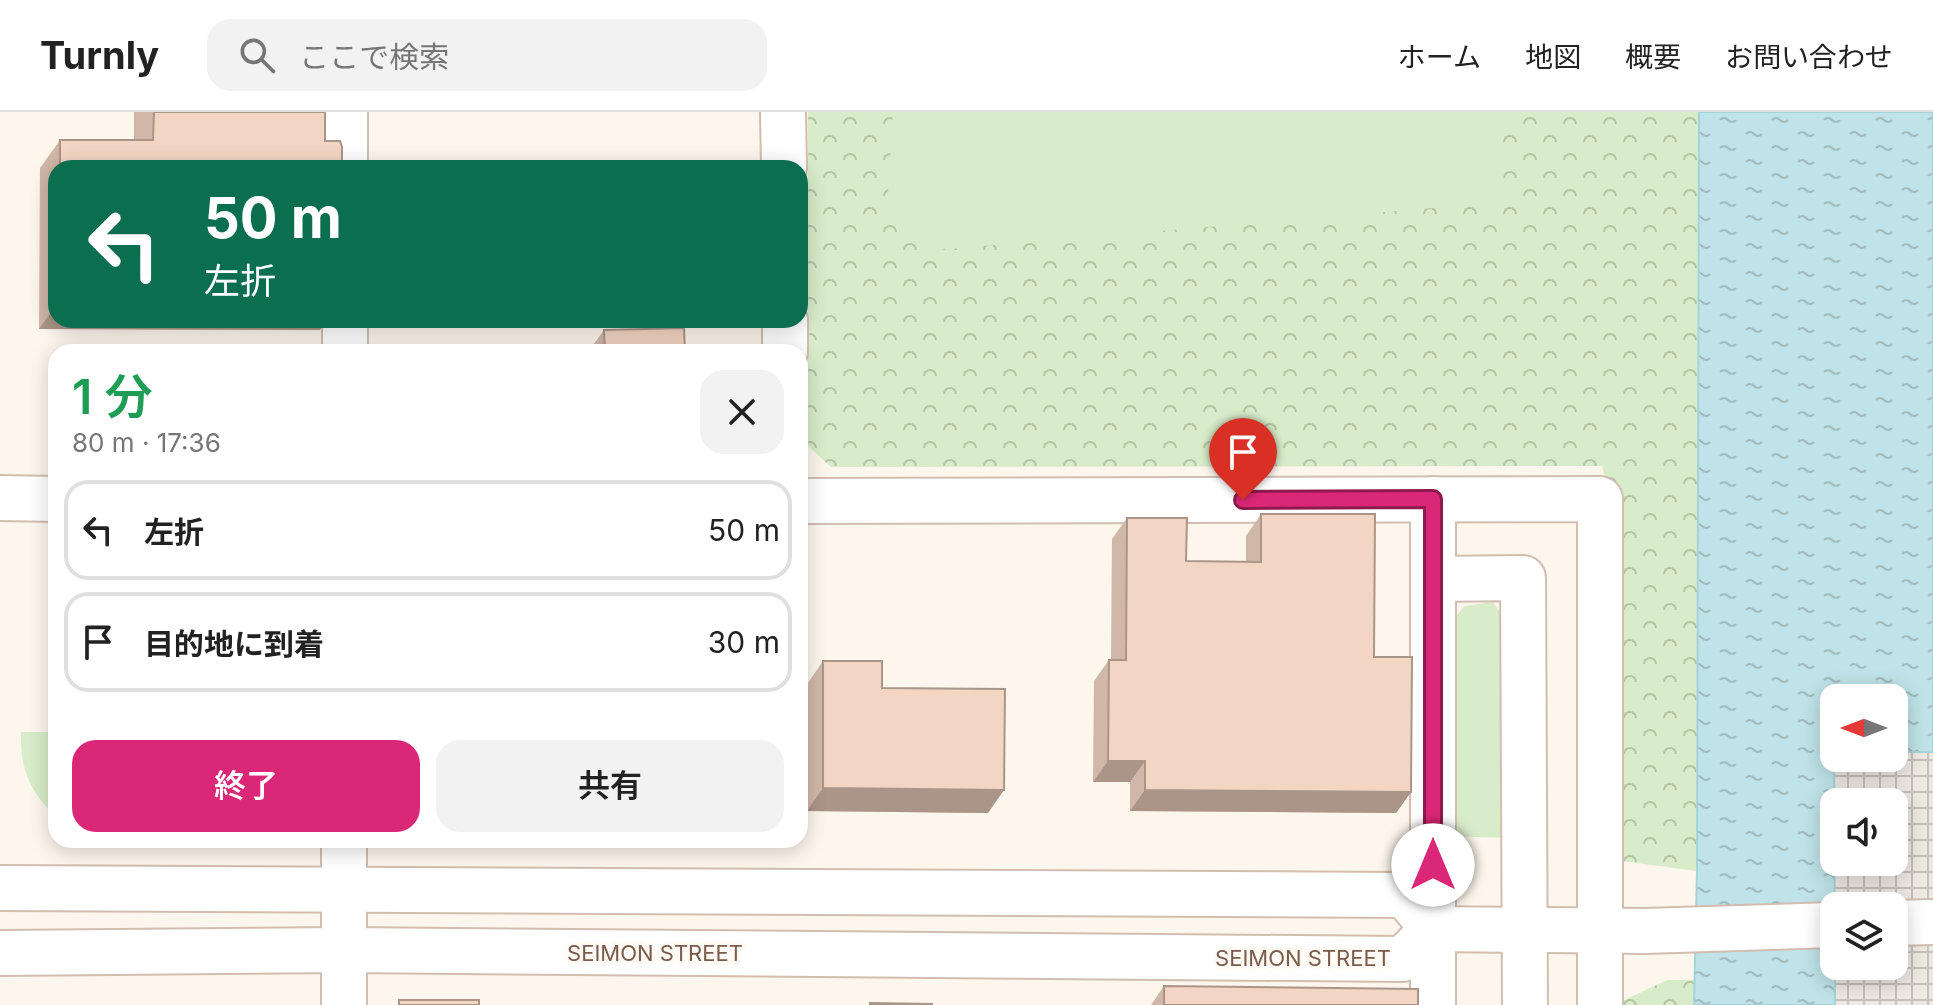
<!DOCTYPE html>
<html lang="ja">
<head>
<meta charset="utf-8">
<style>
  :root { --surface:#fff; --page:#f2f2f2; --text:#222; --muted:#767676; --line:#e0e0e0; --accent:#db2777 }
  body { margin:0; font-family:Inter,"Noto Sans JP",sans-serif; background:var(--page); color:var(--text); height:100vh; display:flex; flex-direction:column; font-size:30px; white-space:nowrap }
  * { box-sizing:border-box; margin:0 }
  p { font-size:26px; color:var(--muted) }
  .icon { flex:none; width:44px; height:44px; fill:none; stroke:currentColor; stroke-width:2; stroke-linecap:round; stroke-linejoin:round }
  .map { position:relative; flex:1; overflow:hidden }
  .sheet { position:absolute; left:48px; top:232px; width:760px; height:504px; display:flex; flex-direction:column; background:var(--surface); border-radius:24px; box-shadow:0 4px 20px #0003 }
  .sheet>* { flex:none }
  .hud { position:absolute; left:48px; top:48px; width:760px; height:168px; border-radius:24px; box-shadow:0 4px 20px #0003; background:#0b6e4f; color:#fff; overflow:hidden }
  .needle { width:52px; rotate:270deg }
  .tools { position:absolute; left:1820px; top:572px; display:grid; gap:16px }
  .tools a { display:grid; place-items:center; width:88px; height:88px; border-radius:16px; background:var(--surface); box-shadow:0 4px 20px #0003; font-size:40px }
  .pin { position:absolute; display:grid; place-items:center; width:68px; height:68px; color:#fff; margin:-82px -34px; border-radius:50% 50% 50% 0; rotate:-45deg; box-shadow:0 0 8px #0007 }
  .pin .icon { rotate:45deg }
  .me { position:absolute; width:88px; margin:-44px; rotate:0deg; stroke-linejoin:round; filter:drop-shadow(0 0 6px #0008) }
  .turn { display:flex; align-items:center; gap:28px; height:168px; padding:0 24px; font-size:36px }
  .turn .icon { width:104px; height:104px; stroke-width:2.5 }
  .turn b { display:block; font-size:56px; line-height:68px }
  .round { display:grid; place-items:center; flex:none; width:84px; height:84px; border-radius:24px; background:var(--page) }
  .summary { display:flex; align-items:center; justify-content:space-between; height:136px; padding:0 24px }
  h1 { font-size:48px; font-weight:600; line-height:60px; color:#1e9e55 }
  .primary-button { display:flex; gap:16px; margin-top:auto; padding:16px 24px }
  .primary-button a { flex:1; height:92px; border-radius:24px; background:var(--accent); color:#fff; font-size:32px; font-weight:600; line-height:92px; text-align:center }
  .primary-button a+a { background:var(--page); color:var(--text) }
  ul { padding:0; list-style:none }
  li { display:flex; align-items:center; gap:24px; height:100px; margin:0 16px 12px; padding:0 8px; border:4px solid var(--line); border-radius:24px }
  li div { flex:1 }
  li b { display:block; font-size:30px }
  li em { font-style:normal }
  header { display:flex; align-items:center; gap:48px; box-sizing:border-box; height:112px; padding:0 40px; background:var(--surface); border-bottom:2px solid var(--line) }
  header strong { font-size:38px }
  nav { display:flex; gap:44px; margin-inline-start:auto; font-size:28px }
  .search { width:560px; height:72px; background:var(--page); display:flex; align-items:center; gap:20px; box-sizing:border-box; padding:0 28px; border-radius:24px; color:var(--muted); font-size:30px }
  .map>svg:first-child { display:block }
  .industrial { fill:url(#industrial-grid) }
  .forest { fill:url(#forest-crowns) }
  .garden { fill:#d8ecc9 }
  .water { fill:url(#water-ripples); stroke:#a5d3da; stroke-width:2 }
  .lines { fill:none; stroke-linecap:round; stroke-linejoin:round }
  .minor-casing { stroke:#d1beb0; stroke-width:48 }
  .minor { stroke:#fff; stroke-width:44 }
  .wall { fill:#d1b7a8 }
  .shaded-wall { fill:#aa9588 }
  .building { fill:#f3d5c3; stroke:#aa9588; stroke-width:2 }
  .route-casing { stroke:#8e194d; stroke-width:20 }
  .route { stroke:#db2777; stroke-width:14 }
  .labels { text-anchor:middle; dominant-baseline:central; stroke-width:7; stroke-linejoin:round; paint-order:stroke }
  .street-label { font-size:22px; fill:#7a5c4d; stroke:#fffaf3 }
</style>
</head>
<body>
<header>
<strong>Turnly</strong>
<div class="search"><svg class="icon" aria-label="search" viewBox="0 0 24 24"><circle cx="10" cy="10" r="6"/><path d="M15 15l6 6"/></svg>ここで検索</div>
<nav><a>ホーム</a><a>地図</a><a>概要</a><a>お問い合わせ</a></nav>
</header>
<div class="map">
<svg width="1933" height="893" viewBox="0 0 1933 893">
  <defs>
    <pattern id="industrial-grid" width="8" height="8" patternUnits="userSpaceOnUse" patternTransform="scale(2)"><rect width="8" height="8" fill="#efe9e4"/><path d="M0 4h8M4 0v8" fill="none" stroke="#c7c0bb"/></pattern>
    <pattern id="forest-crowns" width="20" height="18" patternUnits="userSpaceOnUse" patternTransform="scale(2)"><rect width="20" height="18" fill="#d8ecc9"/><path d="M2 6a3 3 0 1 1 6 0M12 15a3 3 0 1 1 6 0" fill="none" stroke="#b4c2a5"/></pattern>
    <pattern id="water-ripples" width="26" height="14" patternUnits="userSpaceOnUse" patternTransform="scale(2)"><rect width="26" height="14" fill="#bfe3e8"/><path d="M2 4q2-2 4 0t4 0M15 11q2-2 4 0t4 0" fill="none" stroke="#a0bbbe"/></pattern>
  </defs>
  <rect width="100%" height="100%" fill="#fdf6ec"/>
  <!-- industrial -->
  <polygon class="industrial" points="1894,640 1933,640 1933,893 1835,893 1835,854 1894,854 1894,794 1835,794 1835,750 1894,750 1894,690 1835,690 1835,646 1894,646"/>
  <!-- forest -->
  <g class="forest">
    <polygon points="808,0 1699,0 1697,759 1614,748 1613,392 1602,354 831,355 808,334"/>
    <polygon points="1667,868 1694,868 1694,893 1614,893"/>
  </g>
  <!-- garden -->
  <g class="garden">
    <polygon points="893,0 1502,0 1504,90 924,139 887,99"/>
    <polygon points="1493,490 1507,512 1509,726 1445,724 1445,520 1464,494"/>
    <path d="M21,620H56V704C29,680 20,656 21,620Z"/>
  </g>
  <!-- water -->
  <polygon class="water" points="1699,0 1933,0 1933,640 1894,640 1894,586 1834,586 1835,893 1694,893 1697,759"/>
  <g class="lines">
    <!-- minor casing -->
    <g class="minor-casing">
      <g id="minor">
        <polyline points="783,0 784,56"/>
        <polyline points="345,56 345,0"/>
        <polyline points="785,208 785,240"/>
        <polyline points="345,240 345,208"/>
        <polyline points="0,386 56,387"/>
        <polyline points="800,389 1600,387 1600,893"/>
        <polyline points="1433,467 1523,466 1525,893"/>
        <polyline points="0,776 1405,783 1433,817"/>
        <polyline points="1894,811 1933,810"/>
        <polyline points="1433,817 1645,819 1834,813"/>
        <polyline points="0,841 344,838 1403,847 1433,817"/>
        <polyline points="344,893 344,728"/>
        <polyline points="1433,893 1433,387"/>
      </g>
    </g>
    <!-- minor -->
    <use href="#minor" class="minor"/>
  </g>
  <!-- wall -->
  <g class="wall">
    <polygon points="134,0 325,0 325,29 342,56 56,56 56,208 320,218 39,217 40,56 60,28 134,28"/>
    <polygon points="369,208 457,208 452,215 370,215"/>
    <polygon points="604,218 685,240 591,240 591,236"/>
    <polygon points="1261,402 1374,545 1411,680 1396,701 1130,699 1130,670 1093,670 1094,569 1109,548 1111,548 1112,427 1127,406 1186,449 1246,450 1246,424"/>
    <polygon points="823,549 882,576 988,701 807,699 808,571"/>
    <polygon points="1164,874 1418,893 1151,893"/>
  </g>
  <!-- shaded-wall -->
  <g class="shaded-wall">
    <polygon points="56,193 56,208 327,208 320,218 39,217"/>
    <polygon points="375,208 457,208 452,215 370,215"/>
    <polygon points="1108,649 1145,649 1130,670 1093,670"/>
    <polygon points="823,676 1004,678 988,701 807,699"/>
    <polygon points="1145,678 1411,680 1396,701 1130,699"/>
  </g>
  <!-- building -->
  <g class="building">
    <polygon points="154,0 325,0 325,29 340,29 342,35 342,56 60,56 60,28 153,28"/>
    <polygon points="684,216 685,240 605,240 604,218"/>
    <polygon points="1261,402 1375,402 1374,545 1412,545 1411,680 1145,678 1145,649 1108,649 1109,548 1126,548 1127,406 1187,406 1186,449 1261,450"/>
    <polygon points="823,549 882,549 882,576 1005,577 1004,678 823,676"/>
    <polygon points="1164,874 1418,877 1418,893 1164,893"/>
    <rect x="399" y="888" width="80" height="5"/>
    <polygon points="870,891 932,892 932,893 870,893"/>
  </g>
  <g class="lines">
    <!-- route casing -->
    <g class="route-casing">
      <polyline id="route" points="1243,388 1433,387 1433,753"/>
    </g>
    <!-- route -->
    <use href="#route" class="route"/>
  </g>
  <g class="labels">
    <!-- street labels -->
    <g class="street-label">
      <text x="655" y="841">SEIMON STREET</text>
      <text x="1303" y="846">SEIMON STREET</text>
    </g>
  </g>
</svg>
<div class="tools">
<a><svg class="needle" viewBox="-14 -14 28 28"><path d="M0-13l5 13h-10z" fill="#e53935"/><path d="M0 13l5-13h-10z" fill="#767676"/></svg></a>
<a><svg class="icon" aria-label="sound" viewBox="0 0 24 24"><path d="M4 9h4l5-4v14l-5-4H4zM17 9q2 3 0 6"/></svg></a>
<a><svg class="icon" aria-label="layers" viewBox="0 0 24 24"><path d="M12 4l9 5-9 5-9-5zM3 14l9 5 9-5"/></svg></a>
</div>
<div class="pin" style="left:1243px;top:388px;background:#d93025"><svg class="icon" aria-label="arrive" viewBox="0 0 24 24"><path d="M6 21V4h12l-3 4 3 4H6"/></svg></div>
<svg class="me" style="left:1433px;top:753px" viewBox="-20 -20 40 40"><circle r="19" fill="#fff"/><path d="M0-13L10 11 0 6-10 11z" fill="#db2777"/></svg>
<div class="hud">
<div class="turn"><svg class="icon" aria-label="left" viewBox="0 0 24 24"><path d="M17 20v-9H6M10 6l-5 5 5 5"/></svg><div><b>50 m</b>左折</div></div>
</div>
<section class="sheet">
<div class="summary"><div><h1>1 分</h1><p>80 m · 17:36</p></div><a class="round"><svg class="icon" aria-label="close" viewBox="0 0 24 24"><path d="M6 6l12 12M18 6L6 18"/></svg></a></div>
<ul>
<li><svg class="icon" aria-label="left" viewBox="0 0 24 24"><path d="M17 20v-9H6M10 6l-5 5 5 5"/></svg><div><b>左折</b></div><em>50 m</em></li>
<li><svg class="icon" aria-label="arrive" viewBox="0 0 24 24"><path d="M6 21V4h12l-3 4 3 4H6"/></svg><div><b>目的地に到着</b></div><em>30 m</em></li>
</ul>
<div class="primary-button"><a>終了</a><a>共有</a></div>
</section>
</div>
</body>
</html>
